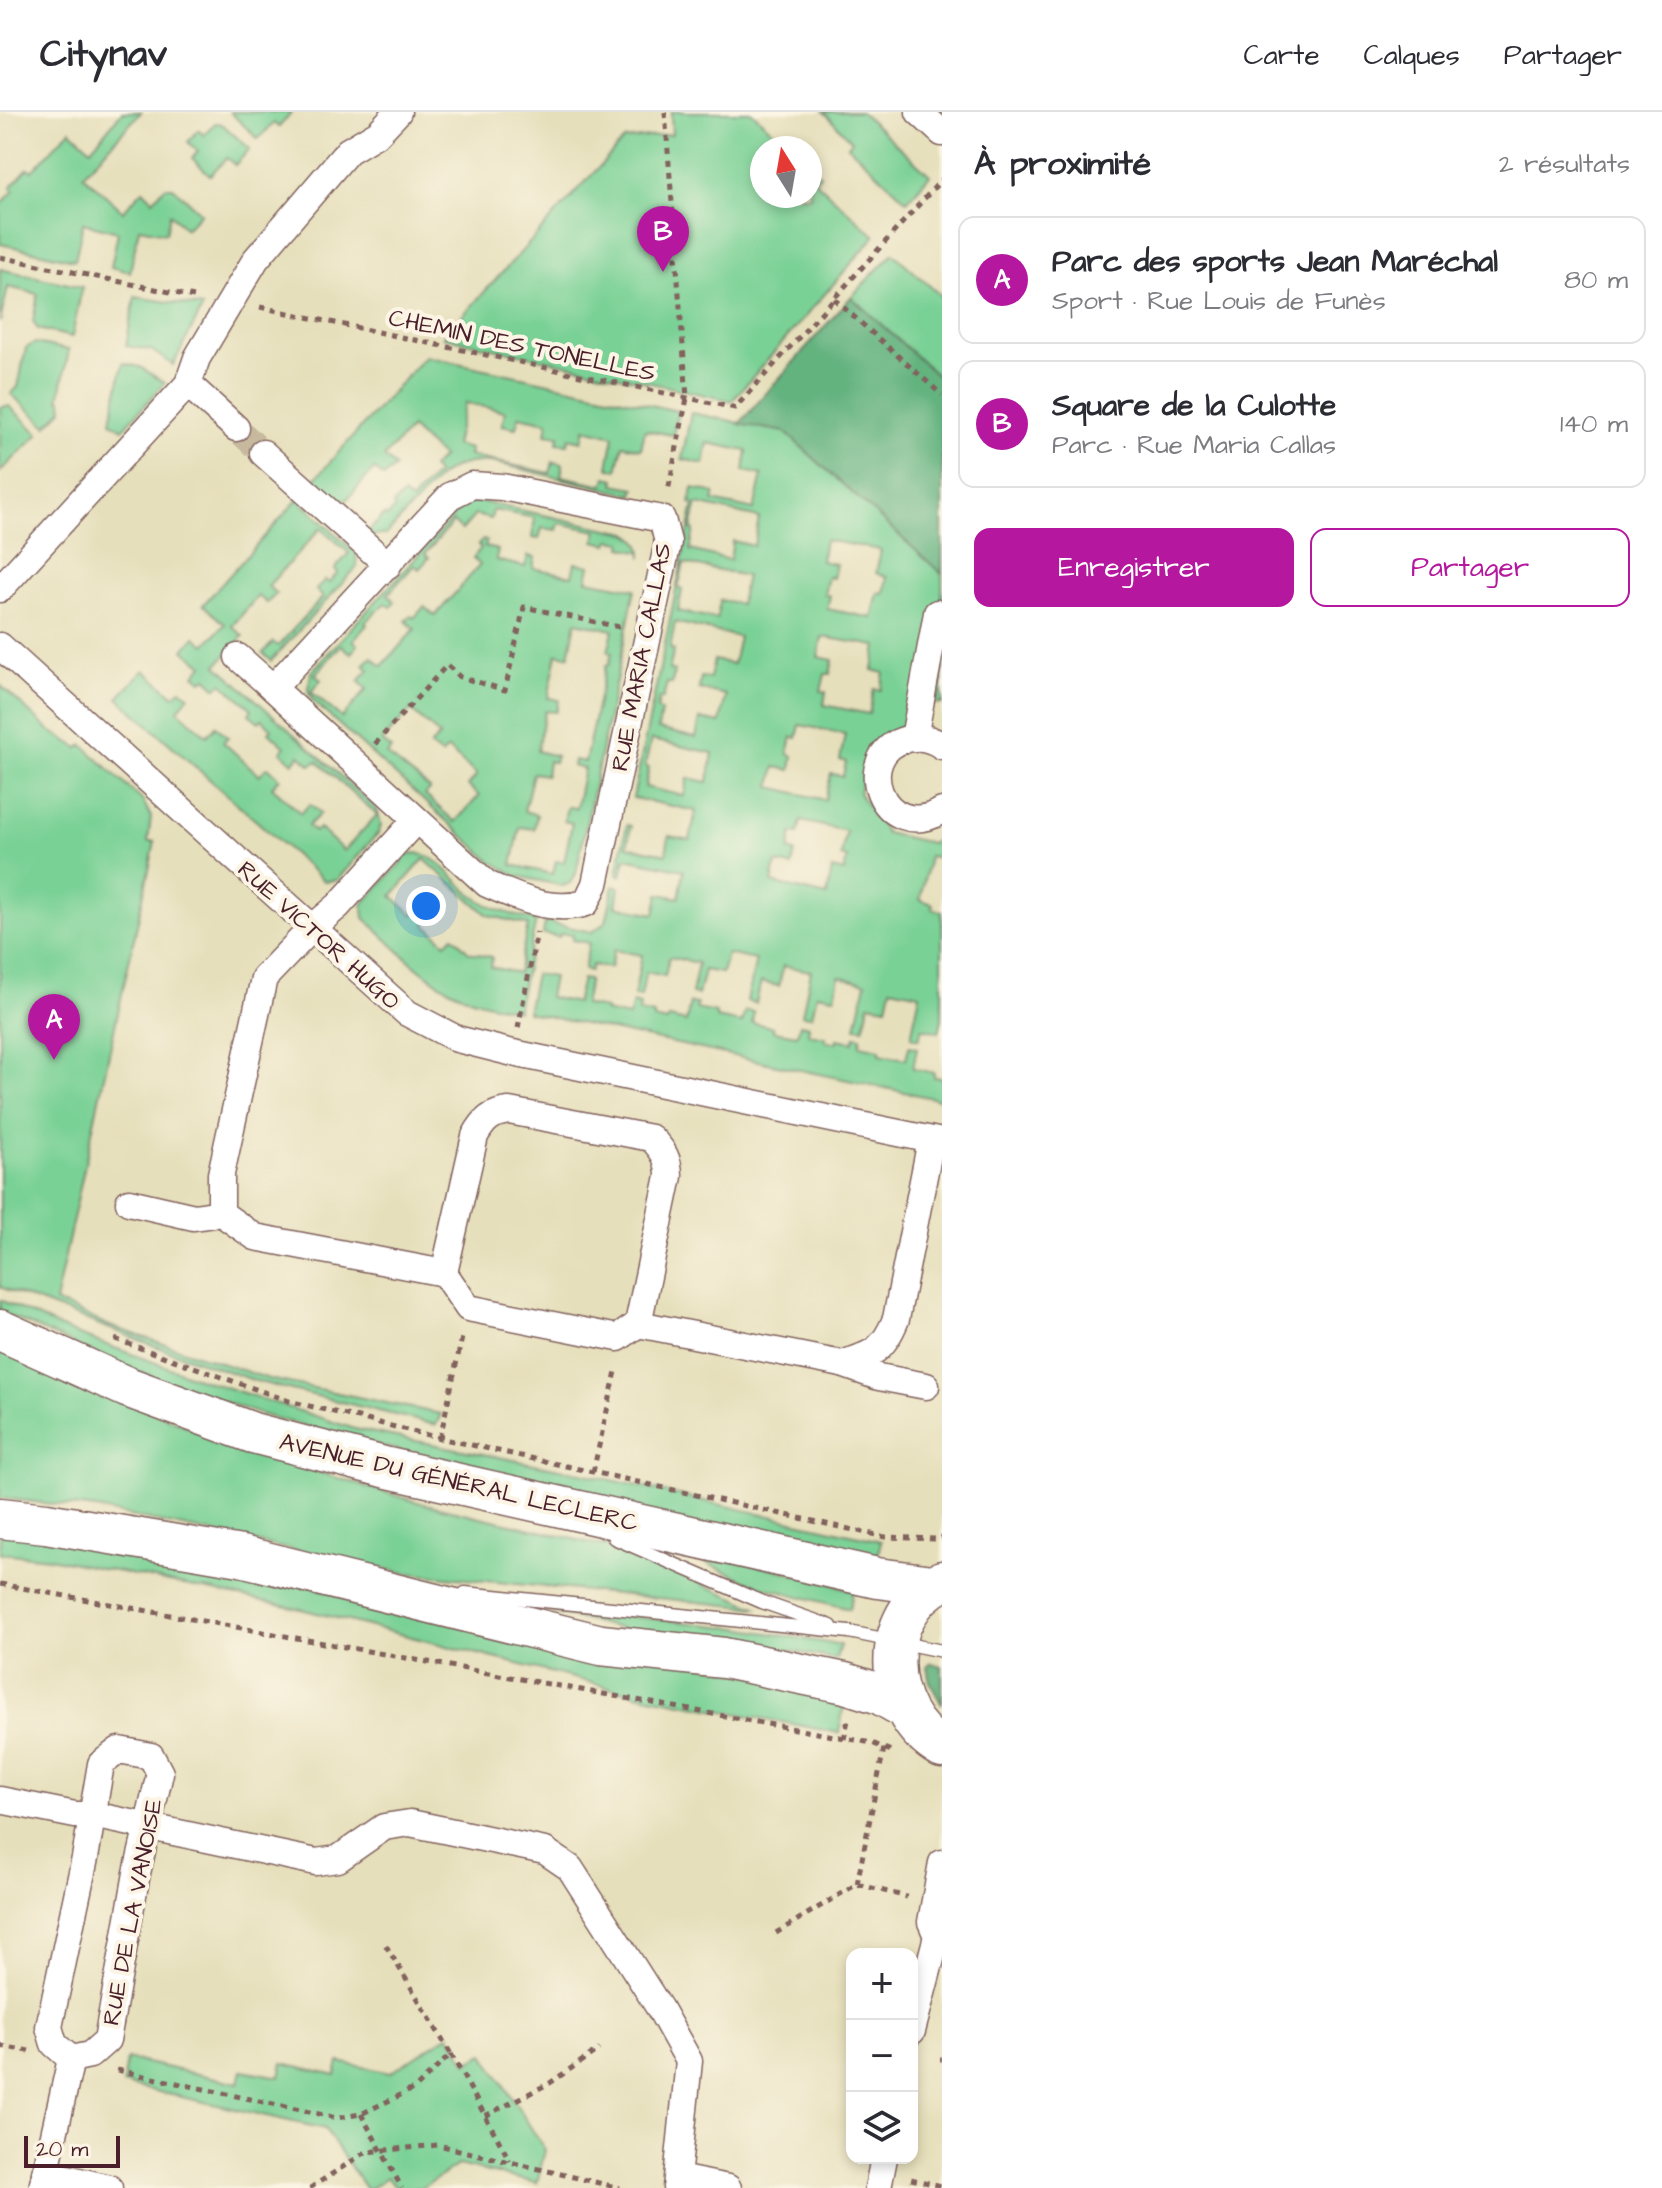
<!DOCTYPE html>
<html lang="fr">
<meta charset="utf-8">
<style>
body{margin:0;font-family:"Architects Daughter",sans-serif;background:#f7f7f7;color:#2b2b33}
.controls{position:absolute;right:24px;bottom:24px;display:grid;overflow:hidden;border-radius:16px;box-shadow:0 4px 12px #0003}
.controls button{width:72px;height:72px;display:grid;place-items:center;padding:0;border:0;border-bottom:2px solid #e1e1e2;background:#fff;color:#2b2b33;font:40px sans-serif}
.compass{position:absolute;left:750px;top:24px;width:72px;height:72px;border-radius:50%;background:#fff;box-shadow:0 4px 12px #0003;rotate:349deg}
.scale{position:absolute;left:24px;bottom:20px;width:96px;box-sizing:border-box;padding-left:8px;border:4px solid #4a1f2b;border-top:0;font-size:22px;line-height:28px;white-space:nowrap;color:#4a1f2b;-webkit-text-stroke:6px #fcf5e5;paint-order:stroke}
.you{position:absolute;left:426px;top:794px;width:28px;height:28px;margin:-20px;border:6px solid #fff;border-radius:50%;background:#1a73e8;box-shadow:0 0 0 12px #1a73e833}
.badge{display:grid;place-items:center;width:52px;height:52px;border-radius:50%;background:#b5179e;color:#fff;font-size:26px;font-weight:700}
.pin{position:absolute;translate:-50% -66px;filter:drop-shadow(0 2px 4px #0008)}
.pin::after{content:'';position:absolute;top:42px;width:28px;height:24px;background:inherit;clip-path:polygon(0 0,100% 0,50% 100%)}
.list{margin:0;padding:0;list-style:none}
h2{display:flex;justify-content:space-between;align-items:center;height:104px;margin:0;padding:0 32px;font-size:34px}
h2 small{font-size:26px;font-weight:400;color:#7c7c81}
.list li{display:grid;grid-template-columns:52px 1fr auto;gap:24px;align-items:center;box-sizing:border-box;height:128px;margin:0 16px 16px;padding:0 16px;border:2px solid #e1e1e2;border-radius:16px}
.list b{display:block;font-size:30px;white-space:nowrap}
.list p{margin:0;font-size:26px;white-space:nowrap;color:#7c7c81}
.list em{font-size:26px;font-style:normal;color:#7c7c81}
.actions{display:flex;gap:16px;padding:24px 32px}
.actions a{flex:1;padding:18px 0;border:2px solid #b5179e;border-radius:16px;text-align:center;font-size:28px;color:#b5179e}
.actions .main{background:#b5179e;color:#fff}
.icon{flex:none;width:44px;height:44px;fill:none;stroke:currentColor;stroke-width:2;stroke-linecap:round;stroke-linejoin:round}
.map{position:relative;flex:none;width:942px;height:2076px;overflow:hidden}
header{display:flex;align-items:center;gap:48px;box-sizing:border-box;height:112px;padding:0 40px;background:#fff;border-bottom:2px solid #e1e1e2}
header strong{font-size:38px}
nav{display:flex;gap:44px;margin-inline-start:auto;font-size:28px}
main{display:flex}
aside{flex:1;background:#fff}
.map>svg:first-child{display:block}
.green{fill:#7ad196;stroke:#627860;stroke-width:2;fill-rule:evenodd}
.forest{fill:#63b37f;stroke:#566955;stroke-width:2}
.lines{fill:none;stroke-linecap:round;stroke-linejoin:round}
.minor-tunnel{stroke:#c7b99e;stroke-width:26;stroke-dasharray:26 13;stroke-linecap:butt}
.service-casing{stroke:#81625d;stroke-width:15}
.minor-casing{stroke:#81625d;stroke-width:29}
.primary-casing{stroke:#81625d;stroke-width:43}
.path{stroke:#81625d;stroke-width:5;stroke-dasharray:6 6;stroke-linecap:butt}
.service{stroke:#fff;stroke-width:12}
.minor{stroke:#fff;stroke-width:26}
.primary{stroke:#fff;stroke-width:40}
.labels{text-anchor:middle;stroke-width:8;stroke-linejoin:round;paint-order:stroke}
.street-label{font-size:24px;fill:#4a1f2b;stroke:#fcf5e5}
</style>
<header>
<strong>Citynav</strong>
<nav><a>Carte</a><a>Calques</a><a>Partager</a></nav>
</header>
<main>
<div class="map">
<svg width="942" height="2076" viewBox="0 0 942 2076">
<rect width="100%" height="100%" fill="#fcf5e5"/>
<filter id="ink" filterUnits="userSpaceOnUse"><feTurbulence type="fractalNoise" baseFrequency=".0125" numOctaves="2"/><feDisplacementMap in="SourceGraphic" scale="16" xChannelSelector="R" yChannelSelector="G"/><feConvolveMatrix kernelMatrix="1 2 1 2 8 2 1 2 1" color-interpolation-filters="sRGB"/></filter>
<filter id="wash" filterUnits="userSpaceOnUse"><feTurbulence type="fractalNoise" baseFrequency=".006" numOctaves="4" result="noise"/><feDisplacementMap in="SourceGraphic" scale="32" xChannelSelector="R" yChannelSelector="G"/><feGaussianBlur stdDeviation="1.8" result="paint"/><feColorMatrix in="noise" values="0 0 0 0 0 0 0 0 0 0 0 0 0 0 0 0 0 1.4 0 .05"/><feComposite in="paint" operator="in"/></filter>
<g filter="url(#wash)">
<rect width="100%" height="100%" fill="#e6dfbb"/>
<!-- green -->
<g class="green">
<path d="M122,0H141L83,63L123,99L143,78L153,88L165,75H173L201,101L186,117L170,102L166,121L139,116L130,160L111,155L118,120L83,111L75,148L0,132V94L14,78L11,75L28,56L32,59L70,18L91,37Z"/>
<path d="M230,0H292L279,15L274,11L258,27Z"/>
<path d="M671,0H752L791,36H762V84H810V54L820,63L815,69L875,124L732,289L443,225L624,28L672,22Z"/>
<path d="M824,0H861L930,63L907,89L848,34L852,29Z"/>
<path d="M215,11L222,12L250,37L235,53L227,46L210,63L192,46L198,39L188,30L198,18L204,23Z"/>
<path d="M893,141L942,185V268L851,185Z"/>
<path d="M0,157L82,175L72,225L38,217L33,209L38,182L8,175L0,210Z"/>
<path d="M135,185L203,195L173,253L151,238L126,234Z"/>
<path d="M35,231L69,238L59,287L62,288L63,297L47,314L11,282L18,275L26,236Z"/>
<path d="M425,244L678,299L673,323L645,318L641,337L623,333L617,358L608,355L614,324L585,317L582,329L569,326L568,332L557,331L559,324L546,322L548,310L519,304L516,316L502,313L505,299L465,291L455,333L470,337L469,344L550,361L553,350L563,352L561,364L604,373L606,365L615,367L614,372L635,376L633,383L491,350C470,349 454,353 438,366L386,423H372L368,420L384,403L387,405L395,396L393,393L403,383L411,389L437,361L432,356L442,345L411,316L384,345L395,355L384,365L374,357L341,394L314,368Z"/>
<path d="M123,251L140,255L165,271L123,317L111,310Z"/>
<path d="M9,294L39,322L0,360V295Z"/>
<path d="M691,301L785,320L942,462V592L909,586L903,613L869,636L859,681L886,721L931,731L942,724V746L929,744L920,788L933,792L932,797L942,799V907L939,920L922,916L919,927L911,925L920,882L891,876L887,895L869,892L864,916L856,915L866,871L839,864L835,885L817,882L812,904L802,903L811,859L783,854L779,874L761,870L756,891L747,889L756,848L727,842L722,861L704,858L698,883L692,882L698,851L669,845L665,864L646,860L641,884H634L642,843L614,838L610,856L592,853L590,859L584,857L589,831L572,828L573,823L561,821L559,825L543,822L545,810L592,820L606,810L614,774L619,775L616,794L655,802L659,782L679,786L684,758L625,746L621,764L617,763L627,713L631,714L627,734L666,742L669,724L690,728L696,699L633,686L694,392L690,391L693,376L715,381L713,389L754,398L762,363L744,359L747,339L708,331L704,352L682,347ZM697,392L759,406L754,434L733,429L730,448L690,438L694,418L691,417ZM825,428L881,438L876,461L887,465L884,482L878,481L872,506L827,497L830,484L824,482L828,465L833,466L836,452L821,449ZM684,451L746,464L740,492L720,488L717,507L678,499L682,477L678,476ZM675,510L739,525L733,552L714,548L710,566L701,565L699,577L726,583L720,611L700,607L696,626L658,617L661,599L657,598L659,587H663L667,571L672,572L674,559L669,558L674,538L670,537ZM822,525L877,534L873,558L884,561L881,578L874,577L869,602L824,593L826,580L821,579L825,562H830L833,548L818,545ZM800,613L845,622L840,648L846,650L843,664L831,662L825,688L771,675L775,655L791,658L793,644L788,642L792,625L797,626ZM651,628L713,641L708,670L688,666L684,684L645,675L649,656L645,654ZM801,709L846,719L841,744L847,746L844,760L832,757L827,784L772,771L776,751L792,754L795,740L789,738L792,721L798,722Z"/>
<path d="M298,387L356,441L357,455L271,549L263,541L273,530L278,534L323,485L316,478L325,468L329,471L338,461L335,457L349,441L321,416L268,474L276,482L267,491L258,484L232,514L243,524L217,553L377,697L381,713L379,720L337,768L324,769L118,586L144,558L174,584L181,577L189,584L178,598L207,624L216,614L228,625L223,630L259,663L268,655L280,666L272,675L301,701L310,692L321,701L308,714L315,720L319,716L344,739L377,703L317,649L311,653L300,643L293,651L281,640L285,635L269,620L272,617L262,607L259,610L249,602L252,597L222,571L217,576L206,566L202,569L195,563L203,553L184,538L195,525L205,533L225,512L203,493Z"/>
<path d="M470,390H482L627,421C638,427 642,433 642,446V440L622,435L623,430L610,428L608,432L595,429L597,419L559,411L557,418L542,416L539,427L532,426L535,406L493,398L491,407L475,403L462,418L453,410L425,442L429,446L419,457L414,453L388,482L395,490L391,495L386,491L365,510L367,513L353,528L358,533L351,541L341,533L315,563L321,568L311,580L342,606L367,577L358,569L369,558L364,553L372,545L382,554L415,517L406,509L411,504L414,506L424,495L435,504L480,453L473,446L481,436L478,433L483,428L487,429L485,435L498,438L496,448L525,455L528,444L535,446L533,456L572,464L575,451L590,454L587,468L635,477L576,761L570,771L563,774L517,764L491,749L314,590L308,579L311,560L462,395ZM576,510L613,518L608,540L612,541L609,553H606L585,650L574,648L573,654L584,657L576,696L567,695L564,709L572,711L564,750L556,749L553,762L512,753L520,715L534,717L537,703L524,699L533,661L546,663L548,649L554,650L556,644L537,639L545,599L556,600L559,588L548,586L557,542L569,544ZM411,598L440,624L430,634L441,643L448,637L477,663L468,674L479,684L455,710L425,683L430,677L387,643L391,637L382,629Z"/>
<path d="M0,573L50,619L79,636L83,633L143,689L151,705L148,730H155L55,1190L110,1214L269,1267L441,1302L436,1313L259,1270L163,1237L0,1175Z"/>
<path d="M413,741C438,741 456,772 475,785C493,798 515,804 536,808L517,898C494,893 472,889 451,878C418,861 391,830 364,806L363,792L407,744ZM424,747L488,803L528,813L518,861L491,855L492,845L469,840L453,824L446,831L425,812L431,804L420,794L413,803L392,784Z"/>
<path d="M535,862L553,865L549,885L576,891L582,867L589,868L584,893L605,897V900L629,905L633,891L640,893L639,900L654,903V907L667,910L669,906L686,910L690,891L697,892L696,897L716,901V906L742,911L745,899L754,900L752,911L773,915V919L797,923L800,912L809,914L808,922L826,925L825,929L836,931L837,927L853,930L855,924L861,925L860,933L880,937V942L906,947L909,934L917,936L913,956L934,961V965L942,966V988L527,900Z"/>
<path d="M0,1188L68,1219L200,1267L355,1317L585,1362L881,1429L876,1451L618,1396L263,1303L135,1259L0,1200Z"/>
<path d="M0,1236L244,1338L421,1391L625,1439L758,1496L405,1461L96,1397L0,1386Z"/>
<path d="M0,1418L46,1422L846,1582L839,1621L640,1583L293,1495L50,1446L0,1441Z"/>
<path d="M634,1419L853,1478L850,1497L759,1474Z"/>
<path d="M552,1496L738,1516L840,1533L836,1547L713,1525L623,1517L550,1500Z"/>
<path d="M449,1923L467,1951L484,1942L545,2038L537,2071L458,2053L422,2076H396L387,2065L371,2076H365L325,2017L123,1972L127,1947L239,1971L242,1958L280,1965L283,1951L336,1963L339,1950L390,1961Z"/>
</g>
<!-- forest -->
<g class="forest">
<path d="M851,185L942,268V462L785,320L739,312Z"/>
<path d="M931,1551L942,1554V1593L930,1571L927,1555Z"/>
</g>
</g>
<g filter="url(#ink)">
<g class="lines">
<!-- minor-tunnel -->
<path class="minor-tunnel" d="M236,316L263,341"/>
<!-- service casing -->
<g class="service-casing">
<g id="service">
<path d="M614,1426L762,1490L831,1514"/>
<path d="M465,1481L849,1520L942,1539"/>
</g>
</g>
<!-- minor casing -->
<g class="minor-casing">
<g id="minor">
<path d="M919,0L942,21"/>
<path d="M188,272L236,316"/>
<path d="M263,341L388,453"/>
<path d="M472,373L502,375L662,407L668,430L595,772L586,791C552,801 518,786 487,772L273,576L450,384Z"/>
<path d="M0,477L188,272L197,246L256,147L348,39L378,21L398,0"/>
<path d="M0,534L407,901L457,927L513,941L942,1030"/>
<path d="M238,545L273,576"/>
<path d="M914,626L937,501"/>
<path d="M942,634C931,626 919,624 907,627C850,641 881,733 942,699"/>
<path d="M416,708L338,794L311,817L264,866L221,1062V1101L255,1125L444,1161L468,1196L618,1226L638,1212L842,1252C873,1242 883,1239 896,1207L931,1028"/>
<path d="M129,1090L194,1105L221,1101"/>
<path d="M444,1161L475,1024C484,1008 491,1001 509,999L651,1026C663,1038 669,1047 669,1064L638,1212"/>
<path d="M842,1252L879,1265L926,1274"/>
<path d="M119,1638L151,1644L160,1661L137,1761L107,1928L90,1943L71,1947L54,1932L49,1915L85,1746L101,1652Z"/>
<path d="M0,1688L75,1703H93L316,1750L338,1747L384,1715L410,1711L545,1739L570,1756L660,1897L689,1949L676,2076"/>
<path d="M937,1824L931,1810L942,1751"/>
<path d="M912,1919L937,1824L942,1815"/>
<path d="M45,2061L109,2076"/>
<path d="M678,2066L728,2076"/>
<path d="M42,2076L71,1947"/>
<path d="M878,2076L884,2046"/>
</g>
</g>
<!-- primary casing -->
<g class="primary-casing">
<g id="primary">
<path d="M0,1218L127,1275L253,1321L388,1356L877,1466L933,1473"/>
<path d="M0,1406L46,1411L241,1444L601,1533L724,1546L845,1571L880,1582L903,1595"/>
<path d="M942,1469C876,1502 881,1601 942,1636"/>
</g>
</g>
<!-- path -->
<g class="path">
<path d="M665,0L687,286L668,379"/>
<path d="M0,145L199,186"/>
<path d="M834,187L942,283"/>
<path d="M260,195L735,296L942,67"/>
<path d="M375,632L447,553L460,565L505,578L524,495L624,516"/>
<path d="M518,916L537,820"/>
<path d="M115,1227L289,1289L440,1326L885,1425L936,1427L942,1425"/>
<path d="M440,1326L463,1221"/>
<path d="M593,1360L617,1255"/>
<path d="M0,1472L872,1631L891,1639"/>
<path d="M844,1627L848,1608"/>
<path d="M857,1772L884,1636"/>
<path d="M776,1821L857,1772L907,1785"/>
<path d="M0,1934L29,1939"/>
<path d="M451,1942L510,2049"/>
<path d="M940,1947H942"/>
<path d="M117,1958L337,2006L361,2002L417,1975L451,1942L385,1832"/>
<path d="M361,2002L402,2076"/>
<path d="M485,2004L550,1971L599,1937"/>
<path d="M911,2067L942,2074"/>
<path d="M310,2076L366,2040L438,2033L620,2076"/>
</g>
<!-- service -->
<use href="#service" class="service"/>
<!-- minor -->
<use href="#minor" class="minor"/>
<!-- primary -->
<use href="#primary" class="primary"/>
</g>
</g>
<g class="labels">
<!-- street labels -->
<g class="street-label">
<text transform="translate(522 233) rotate(12)" y="8">CHEMIN DES TONELLES</text>
<text transform="translate(641 545) rotate(-79)" y="8">RUE MARIA CALLAS</text>
<text transform="translate(319 823) rotate(42)" y="8">RUE VICTOR HUGO</text>
<text transform="translate(459 1370) rotate(13)" y="8">AVENUE DU GÉNÉRAL LECLERC</text>
<text transform="translate(132 1800) rotate(-79)" y="8">RUE DE LA VANOISE</text>
</g>
</g>
</svg>
<div class="controls">
<button>+</button>
<button>−</button>
<button><svg class="icon" aria-label="layers" viewBox="0 0 24 24"><path d="M12 4l9 5-9 5-9-5zM3 14l9 5 9-5"/></svg></button>
</div>
<svg class="compass" viewBox="-18 -18 36 36"><path d="M0-13l5 13h-10z" fill="#e53935"/><path d="M0 13l5-13h-10z" fill="#7c7c81"/></svg>
<div class="scale">20 m</div>
<div class="you"></div>
<div class="pin badge" style="left:54px;top:948px">A</div>
<div class="pin badge" style="left:663px;top:160px">B</div>
</div>
<aside>
<h2>À proximité<small>2 résultats</small></h2>
<ul class="list">
<li><span class="badge">A</span><div><b>Parc des sports Jean Maréchal</b><p>Sport · Rue Louis de Funès</p></div><em>80 m</em></li>
<li><span class="badge">B</span><div><b>Square de la Culotte</b><p>Parc · Rue Maria Callas</p></div><em>140 m</em></li>
</ul>
<div class="actions"><a class="main">Enregistrer</a><a>Partager</a></div>
</aside>
</main>
